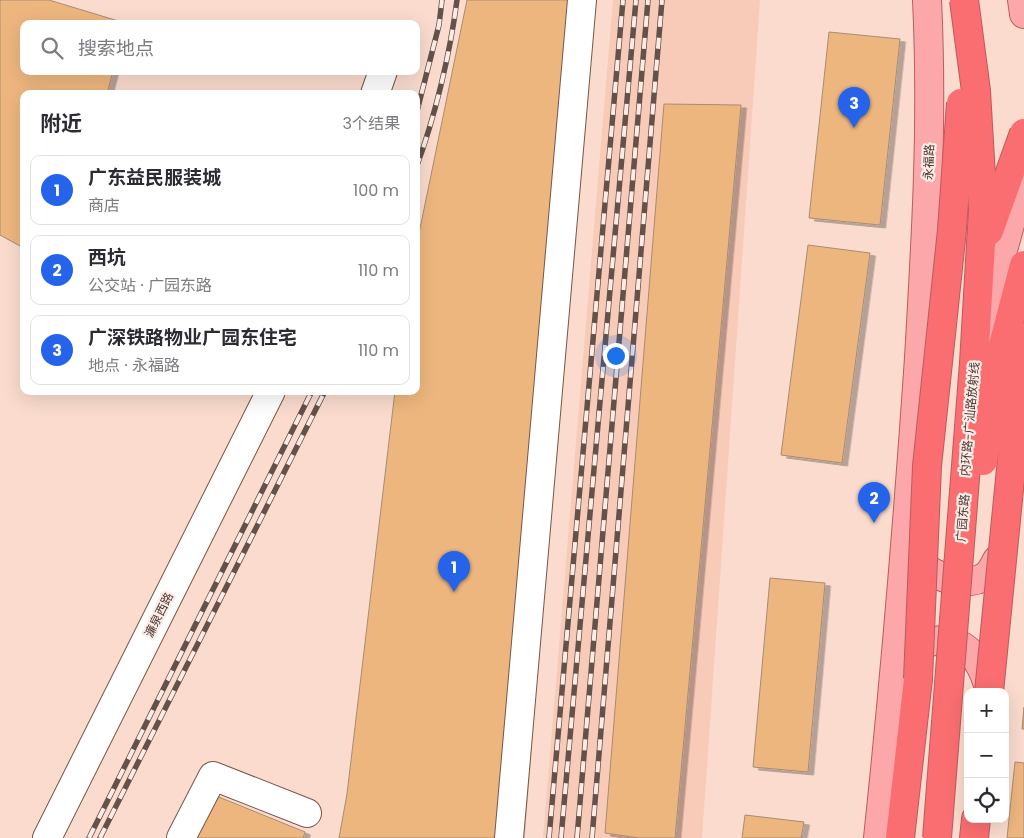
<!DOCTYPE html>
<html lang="zh">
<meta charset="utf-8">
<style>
body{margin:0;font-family:Poppins,"Noto Sans SC",sans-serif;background:#f2f2f3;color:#2b2b33}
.controls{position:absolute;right:15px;bottom:15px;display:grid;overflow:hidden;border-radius:10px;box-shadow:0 5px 20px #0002}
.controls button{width:45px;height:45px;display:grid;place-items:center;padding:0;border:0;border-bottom:1px solid #e1e1e2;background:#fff;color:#2b2b33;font:25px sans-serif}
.you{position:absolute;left:615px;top:355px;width:18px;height:18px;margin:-12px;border:4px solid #fff;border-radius:50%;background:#1a73e8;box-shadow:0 0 0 8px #1a73e833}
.badge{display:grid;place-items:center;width:32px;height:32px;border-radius:50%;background:#2563eb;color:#fff;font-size:16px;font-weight:700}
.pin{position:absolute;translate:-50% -41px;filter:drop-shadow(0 1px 2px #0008)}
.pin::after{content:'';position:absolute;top:26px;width:18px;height:15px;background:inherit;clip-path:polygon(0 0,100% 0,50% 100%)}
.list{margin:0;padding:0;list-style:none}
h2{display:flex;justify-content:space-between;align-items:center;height:65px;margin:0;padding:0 20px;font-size:21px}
h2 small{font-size:16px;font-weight:400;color:#7c7c81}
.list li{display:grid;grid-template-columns:32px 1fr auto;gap:15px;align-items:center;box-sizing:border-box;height:70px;margin:0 10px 10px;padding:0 10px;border:1px solid #e1e1e2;border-radius:10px}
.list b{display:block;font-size:19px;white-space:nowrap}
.list p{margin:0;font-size:16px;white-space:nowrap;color:#7c7c81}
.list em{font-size:16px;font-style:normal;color:#7c7c81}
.icon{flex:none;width:28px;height:28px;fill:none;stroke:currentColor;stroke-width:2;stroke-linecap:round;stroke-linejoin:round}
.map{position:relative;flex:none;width:1024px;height:838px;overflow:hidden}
.search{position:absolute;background:#fff;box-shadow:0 5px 20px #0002;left:20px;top:20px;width:400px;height:55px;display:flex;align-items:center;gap:12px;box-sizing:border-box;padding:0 18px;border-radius:10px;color:#7c7c81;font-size:19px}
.panel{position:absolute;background:#fff;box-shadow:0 5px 20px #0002;left:20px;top:90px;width:400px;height:305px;border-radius:10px}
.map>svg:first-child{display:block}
.built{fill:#f8cab8}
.building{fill:#eeb67f;stroke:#a78c73;filter:url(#shadow)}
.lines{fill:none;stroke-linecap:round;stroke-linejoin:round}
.minor-casing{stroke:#775649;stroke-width:30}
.major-casing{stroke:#bc5b5b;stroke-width:30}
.highway-casing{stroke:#bc5b5b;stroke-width:30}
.minor{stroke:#fff;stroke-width:28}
.major{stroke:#fca8aa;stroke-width:28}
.highway{stroke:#fa6e71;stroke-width:28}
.rail-casing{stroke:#63514a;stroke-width:5.5}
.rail{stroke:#fcece5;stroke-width:4;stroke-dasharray:11;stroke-linecap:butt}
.major-bridge-casing{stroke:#bc5b5b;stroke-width:30;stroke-linecap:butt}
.highway-bridge-casing{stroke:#bc5b5b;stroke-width:30;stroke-linecap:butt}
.major-bridge{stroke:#fca8aa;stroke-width:28}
.highway-bridge{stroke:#fa6e71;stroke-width:28}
.labels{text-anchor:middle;stroke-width:4.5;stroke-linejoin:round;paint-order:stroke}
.street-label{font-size:12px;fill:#483933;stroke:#fcece5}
</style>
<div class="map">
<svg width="1024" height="838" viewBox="0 0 1024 838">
<defs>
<filter id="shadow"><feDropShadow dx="5.5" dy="3" stdDeviation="0" flood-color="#0004"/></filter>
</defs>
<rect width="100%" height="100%" fill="#fadbce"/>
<!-- built -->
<path class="built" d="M613,0H760L702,838H543Z"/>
<!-- building -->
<g class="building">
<path d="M0,0H49L125,23L24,24V71H113L107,94H24V248L0,235Z"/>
<path d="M467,0H584L518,838H339L347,794L395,391H416V248Z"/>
<path d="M829,32L900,39L880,225L809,218Z"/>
<path d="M664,104L741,105L675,838H639L605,833Z"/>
<path d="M808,245L870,253L842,463L781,455Z"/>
<path d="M770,578L825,583L808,772L753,767Z"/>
<path d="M1024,707V729H1022Z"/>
<path d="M1015,762L1024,763V838H1007Z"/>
<path d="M214,795L305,832L303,838H192Z"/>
<path d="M745,815L804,822L801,838H742Z"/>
</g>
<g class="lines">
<!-- minor casing -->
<g class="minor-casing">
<g id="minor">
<path d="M375,94L383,71"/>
<path d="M47,838L271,391"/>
<path d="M181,838L213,776L307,813"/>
<path d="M509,838L582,0"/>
</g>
</g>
<!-- major casing -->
<g class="major-casing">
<g id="major">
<path d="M1022,0L1024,14"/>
<path d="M910,548C920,573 961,591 986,576C991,572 994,566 997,560"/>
<path d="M903,662C934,625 974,638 987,682"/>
<path d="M878,838C895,678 908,519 919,358C926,239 933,120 927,0"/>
</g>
</g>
<!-- highway casing -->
<g class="highway-casing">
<g id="highway">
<path d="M900,838L918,679"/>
<path d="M974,838L976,819"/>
</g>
</g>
<!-- minor -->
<use href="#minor" class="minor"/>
<!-- major -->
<use href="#major" class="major"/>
<!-- highway -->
<use href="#highway" class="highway"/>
<!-- rail casing -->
<g class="rail-casing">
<g id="rail">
<path d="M416,115L439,25L442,0"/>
<path d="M416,168C435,117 450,54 457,0"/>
<path d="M89,838L312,391"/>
<path d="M100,838L325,391"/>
<path d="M549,838L623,0"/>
<path d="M561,838L636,0"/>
<path d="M577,838L648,0"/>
<path d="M592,838L662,0"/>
</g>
</g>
<!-- rail -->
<use href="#rail" class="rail"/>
<!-- major-bridge casing -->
<g class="major-bridge-casing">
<path id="major-bridge" d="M986,332L993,286L1024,174"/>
</g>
<!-- highway-bridge casing -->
<g class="highway-bridge-casing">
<g id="highway-bridge">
<path d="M989,231L1024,133"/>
<path d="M983,461L1002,349L1024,265"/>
<path d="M918,679L927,466L952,230L961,103"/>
<path d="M989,692L1024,337"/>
<path d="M937,838L974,363L983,210L976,91L964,0"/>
</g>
</g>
<!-- major-bridge -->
<use href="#major-bridge" class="major-bridge"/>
<!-- highway-bridge -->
<use href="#highway-bridge" class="highway-bridge"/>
</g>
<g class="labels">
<!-- street labels -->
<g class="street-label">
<text transform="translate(929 162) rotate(-88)" y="4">永福路</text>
<text transform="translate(970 419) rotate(-85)" y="4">内环路-广汕路放射线</text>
<text transform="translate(963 518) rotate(-85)" y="4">广园东路</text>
<text transform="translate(159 615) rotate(-63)" y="4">濂泉西路</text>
</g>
</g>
</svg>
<div class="controls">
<button>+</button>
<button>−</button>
<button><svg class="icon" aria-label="locate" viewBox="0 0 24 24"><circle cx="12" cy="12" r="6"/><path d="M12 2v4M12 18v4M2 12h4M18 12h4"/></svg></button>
</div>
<div class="you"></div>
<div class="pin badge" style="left:454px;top:592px">1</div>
<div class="pin badge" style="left:874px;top:523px">2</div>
<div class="pin badge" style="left:854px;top:128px">3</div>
<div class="search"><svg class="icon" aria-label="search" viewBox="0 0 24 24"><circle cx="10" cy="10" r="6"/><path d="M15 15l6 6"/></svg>搜索地点</div>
<section class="panel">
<h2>附近<small>3个结果</small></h2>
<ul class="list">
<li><span class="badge">1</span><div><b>广东益民服装城</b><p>商店</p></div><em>100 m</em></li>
<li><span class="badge">2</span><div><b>西坑</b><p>公交站 · 广园东路</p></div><em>110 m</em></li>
<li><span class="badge">3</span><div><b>广深铁路物业广园东住宅</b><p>地点 · 永福路</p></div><em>110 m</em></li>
</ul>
</section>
</div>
